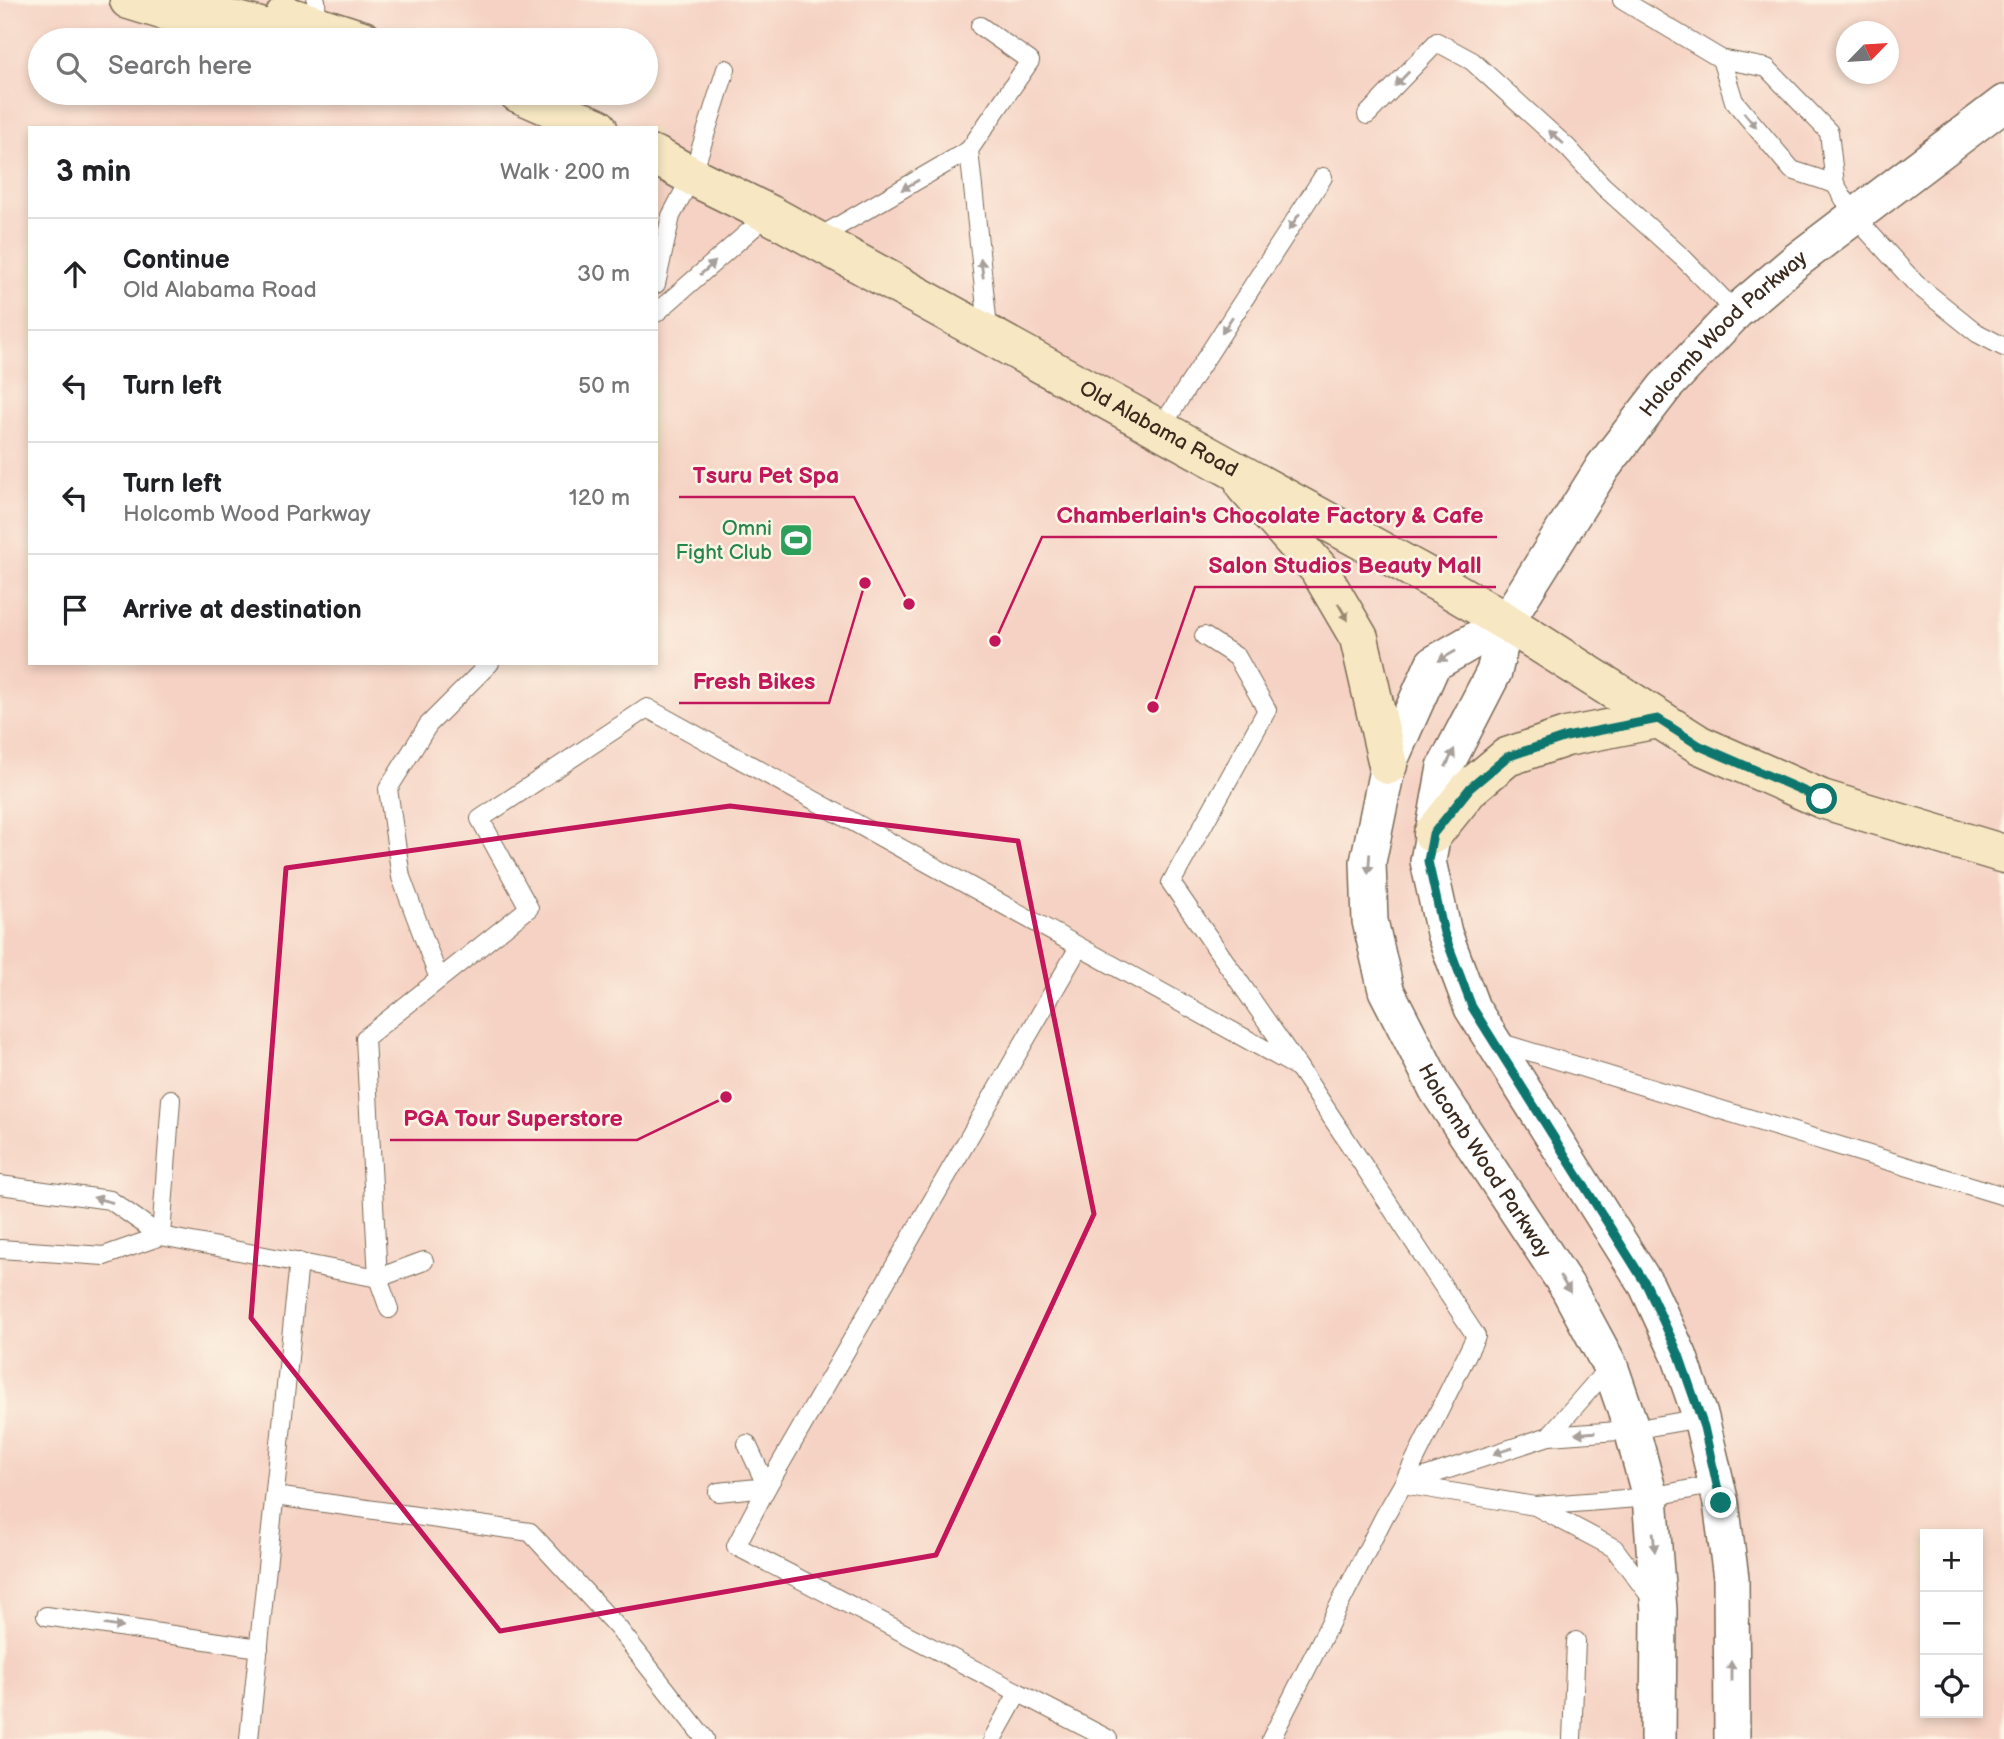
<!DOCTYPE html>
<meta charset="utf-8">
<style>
body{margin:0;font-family:"Balsamiq Sans",sans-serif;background:#f2f2f2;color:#202124}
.controls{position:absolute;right:21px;bottom:21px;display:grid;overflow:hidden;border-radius:0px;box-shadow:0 4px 10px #0003}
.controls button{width:63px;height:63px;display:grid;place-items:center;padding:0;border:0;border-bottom:2px solid #e0e0e0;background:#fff;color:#202124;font:35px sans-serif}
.compass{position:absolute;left:1836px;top:21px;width:63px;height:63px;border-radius:50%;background:#fff;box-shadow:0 4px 10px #0003;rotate:65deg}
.stop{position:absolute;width:21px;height:21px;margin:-16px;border:5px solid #0f766e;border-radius:50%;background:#fff}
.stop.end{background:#0f766e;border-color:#fff;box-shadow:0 2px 7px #0008}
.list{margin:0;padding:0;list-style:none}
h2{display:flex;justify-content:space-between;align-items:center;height:91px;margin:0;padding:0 28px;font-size:30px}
h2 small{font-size:23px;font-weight:400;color:#757577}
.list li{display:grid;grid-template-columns:46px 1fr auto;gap:21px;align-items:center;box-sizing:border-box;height:112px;padding:0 28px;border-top:2px solid #e0e0e0}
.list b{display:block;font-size:26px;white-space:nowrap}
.list p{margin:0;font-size:23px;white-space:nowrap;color:#757577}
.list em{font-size:23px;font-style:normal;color:#757577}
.icon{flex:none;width:38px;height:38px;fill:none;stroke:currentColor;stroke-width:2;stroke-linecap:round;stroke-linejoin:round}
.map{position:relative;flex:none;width:2004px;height:1739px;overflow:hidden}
.search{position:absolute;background:#fff;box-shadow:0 4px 10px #0003;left:28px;top:28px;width:630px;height:77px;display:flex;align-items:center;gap:18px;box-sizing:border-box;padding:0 24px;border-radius:38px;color:#757577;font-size:26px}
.panel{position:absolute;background:#fff;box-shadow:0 4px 10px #0003;left:28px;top:126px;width:630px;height:539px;border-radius:0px}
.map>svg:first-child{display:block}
.built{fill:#f5d2c3;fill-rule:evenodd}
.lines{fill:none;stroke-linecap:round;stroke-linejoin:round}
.service-casing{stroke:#7a6855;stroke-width:20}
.minor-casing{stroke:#7a6855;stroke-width:38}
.secondary-casing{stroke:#7a6855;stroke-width:41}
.service{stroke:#fff;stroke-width:18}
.minor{stroke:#fff;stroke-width:35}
.secondary{stroke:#f7e8c3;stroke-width:38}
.oneway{fill:#a79f9a}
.oneway2{fill:#998970}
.route{stroke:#0f766e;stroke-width:9}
.marked{fill:none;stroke:#c2185b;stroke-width:5;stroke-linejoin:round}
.labels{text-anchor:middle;stroke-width:5;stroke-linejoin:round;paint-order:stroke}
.street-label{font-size:21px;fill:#3b2a1e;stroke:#fcf5e5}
.leisure-label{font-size:21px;fill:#27864d;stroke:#fcf5e5;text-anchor:end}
.leader{fill:none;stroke:#c2185b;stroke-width:2.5}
.callout-dot{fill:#c2185b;stroke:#fcf5e5;stroke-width:2.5}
.callout-label{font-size:23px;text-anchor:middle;font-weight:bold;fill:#c2185b;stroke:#fcf5e5;stroke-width:5;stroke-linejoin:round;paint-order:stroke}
</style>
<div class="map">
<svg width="2004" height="1739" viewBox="0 0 2004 1739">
<rect width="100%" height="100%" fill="#fcf5e5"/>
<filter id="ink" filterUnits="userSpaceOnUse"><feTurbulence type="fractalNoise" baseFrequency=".0143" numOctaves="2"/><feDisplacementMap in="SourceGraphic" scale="14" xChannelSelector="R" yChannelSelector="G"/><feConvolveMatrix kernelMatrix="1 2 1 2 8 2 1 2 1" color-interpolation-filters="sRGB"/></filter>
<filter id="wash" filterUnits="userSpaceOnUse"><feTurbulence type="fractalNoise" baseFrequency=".00686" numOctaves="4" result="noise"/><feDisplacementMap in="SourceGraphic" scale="28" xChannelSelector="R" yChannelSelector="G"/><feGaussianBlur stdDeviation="1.57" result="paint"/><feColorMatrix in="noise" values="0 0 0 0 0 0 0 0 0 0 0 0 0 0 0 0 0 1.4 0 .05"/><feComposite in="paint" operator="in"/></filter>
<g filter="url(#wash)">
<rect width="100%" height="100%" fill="#efdcba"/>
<!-- built -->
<path class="built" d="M0,0H2004V1739H0ZM1846,32H1888V74H1846ZM40,40H646V93H40ZM30,128H656V663H30ZM1925,1534H1978V1713H1925Z"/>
</g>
<g filter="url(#ink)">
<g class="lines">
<!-- service casing -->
<g class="service-casing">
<g id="service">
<path d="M316,0L317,25"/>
<path d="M1622,0L1721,59L1767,68L1829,132L1835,184L1855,217L1916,284L1977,333L2004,347"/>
<path d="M1721,59L1734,101L1792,170L1835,184"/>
<path d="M1367,115L1437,42L1472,61L1568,148L1603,186L1684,259L1736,312"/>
<path d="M969,150L989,336"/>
<path d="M816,239L969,150L1030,61L980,26"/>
<path d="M656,284L671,216L692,176L726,69"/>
<path d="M656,313L769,214"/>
<path d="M1160,429L1323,177"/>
<path d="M1204,636L1237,657L1267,710L1171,883L1299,1068L1476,1336L1403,1484L1384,1517L1271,1739"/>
<path d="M1079,947L767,1487L736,1546L1108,1739"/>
<path d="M439,979L401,877L388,789L428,725L490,663"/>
<path d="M1495,1041L2004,1196"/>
<path d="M0,1185L110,1200L161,1236L378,1278L424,1261"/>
<path d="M161,1236L171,1099"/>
<path d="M0,1249L104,1256L161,1236"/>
<path d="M389,1309L378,1278L365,1038L529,908L480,819L647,708L1299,1068"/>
<path d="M1610,1366L1549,1436L1403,1484L1535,1506L1614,1548L1653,1600"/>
<path d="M1549,1436L1632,1430L1701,1418"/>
<path d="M718,1492L767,1487L747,1444"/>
<path d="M275,1496L530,1532L618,1628L705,1739"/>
<path d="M1535,1506L1650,1497L1717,1484"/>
<path d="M46,1616L259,1648"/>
<path d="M993,1738L1018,1693"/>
<path d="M249,1739L299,1262"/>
<path d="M1572,1739L1576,1641"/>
</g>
</g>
<!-- minor casing -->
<g class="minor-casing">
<g id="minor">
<path id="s1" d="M1506,622L1433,664L1388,765L1368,862L1370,921L1386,990L1437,1090L1568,1288L1610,1366L1632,1430L1650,1497L1659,1610L1658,1739"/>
<path id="s2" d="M1732,1739L1731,1578L1721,1503L1701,1418L1679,1355L1647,1286L1472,1008L1444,933L1428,861L1445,767L1494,672L1506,622L1603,467L1665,387L1736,312L1796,261L2004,103"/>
</g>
</g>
<!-- secondary casing -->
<g class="secondary-casing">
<g id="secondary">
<path d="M129,0L165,11L238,21L309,40"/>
<path d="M285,15L363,40"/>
<path d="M518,93L598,128"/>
<path id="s3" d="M656,156L692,176L769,214L1443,585L1506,622L1700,745L1822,799L2004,854"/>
<path d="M1245,486L1318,568L1359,638L1388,765"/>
<path d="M1433,834L1470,788L1507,757L1566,737L1658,719"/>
</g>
</g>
<!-- service -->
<use href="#service" class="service"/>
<!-- minor -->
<use href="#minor" class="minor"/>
<!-- secondary -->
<use href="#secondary" class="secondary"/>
</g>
<!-- one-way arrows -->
<defs><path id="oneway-solid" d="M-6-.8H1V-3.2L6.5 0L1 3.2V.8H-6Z" transform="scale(1.75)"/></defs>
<g class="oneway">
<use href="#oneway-solid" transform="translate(1402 79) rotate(134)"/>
<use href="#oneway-solid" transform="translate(1750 120) rotate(50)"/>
<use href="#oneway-solid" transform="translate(1556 137) rotate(-138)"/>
<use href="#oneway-solid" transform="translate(910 185) rotate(150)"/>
<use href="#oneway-solid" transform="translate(1294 222) rotate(123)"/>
<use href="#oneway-solid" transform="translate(708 268) rotate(-41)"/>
<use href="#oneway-solid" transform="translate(982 268) rotate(-97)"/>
<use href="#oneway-solid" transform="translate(1227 325) rotate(123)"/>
<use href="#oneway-solid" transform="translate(1447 656) rotate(150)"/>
<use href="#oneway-solid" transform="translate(1450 758) rotate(-64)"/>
<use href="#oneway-solid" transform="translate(1369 864) rotate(94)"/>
<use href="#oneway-solid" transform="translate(103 1200) rotate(-165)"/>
<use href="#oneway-solid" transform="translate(1565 1284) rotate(58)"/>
<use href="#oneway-solid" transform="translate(1585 1433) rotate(176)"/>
<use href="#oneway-solid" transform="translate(1503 1451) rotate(162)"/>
<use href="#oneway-solid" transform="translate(1654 1542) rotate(85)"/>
<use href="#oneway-solid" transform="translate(114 1626) rotate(9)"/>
<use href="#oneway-solid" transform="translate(1731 1671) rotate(-90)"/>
</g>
<use class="oneway2" href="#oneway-solid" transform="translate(1343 612) rotate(60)"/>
</g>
<g class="lines" filter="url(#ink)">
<!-- route -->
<path class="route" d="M1721,1503L1704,1427L1679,1355L1647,1286L1472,1007L1444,933L1428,861L1433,834L1470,788L1507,757L1566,737L1658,719L1700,746L1822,799"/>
</g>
<!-- marked area -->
<path class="marked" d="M730,806L1018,841L1094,1214L936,1555L500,1631L251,1318L286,868Z"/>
<!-- icons -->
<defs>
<g id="stadium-square" transform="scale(1.75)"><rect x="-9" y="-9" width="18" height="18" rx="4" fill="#2e9e5b" stroke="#fcf5e5"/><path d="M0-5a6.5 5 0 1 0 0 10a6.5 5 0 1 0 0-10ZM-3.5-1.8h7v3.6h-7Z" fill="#fff"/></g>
</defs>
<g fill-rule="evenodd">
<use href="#stadium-square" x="796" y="540"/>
</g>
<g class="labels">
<!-- street labels -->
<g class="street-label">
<text dy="7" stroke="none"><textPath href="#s2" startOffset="1566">Holcomb Wood Parkway</textPath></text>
<text dy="7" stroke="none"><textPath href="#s3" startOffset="572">Old Alabama Road</textPath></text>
<text dy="7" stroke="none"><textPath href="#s1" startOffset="621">Holcomb Wood Parkway</textPath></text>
</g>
<!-- leisure labels -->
<g class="leisure-label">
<text x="772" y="535">Omni<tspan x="772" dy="24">Fight Club</tspan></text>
</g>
</g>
<!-- callouts -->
<path class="leader" d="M909 604L854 497H679M995 641L1042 537H1497M1153 707L1195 587H1496M865 583L829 703H679M726 1097L637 1140H390"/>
<g class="callout-dot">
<circle cx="909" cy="604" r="7"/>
<circle cx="995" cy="641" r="7"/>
<circle cx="1153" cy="707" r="7"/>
<circle cx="865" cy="583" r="7"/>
<circle cx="726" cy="1097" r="7"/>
</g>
<g class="callout-label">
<text x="766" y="483">Tsuru Pet Spa</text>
<text x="1270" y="523">Chamberlain's Chocolate Factory &amp; Cafe</text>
<text x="1345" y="573">Salon Studios Beauty Mall</text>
<text x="754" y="689">Fresh Bikes</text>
<text x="513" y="1126">PGA Tour Superstore</text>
</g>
</svg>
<div class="controls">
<button>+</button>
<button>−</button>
<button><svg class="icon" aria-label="locate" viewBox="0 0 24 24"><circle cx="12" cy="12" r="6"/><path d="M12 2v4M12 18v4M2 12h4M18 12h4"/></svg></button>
</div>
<svg class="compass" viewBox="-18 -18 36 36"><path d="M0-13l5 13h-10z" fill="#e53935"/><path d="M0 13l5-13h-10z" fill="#757577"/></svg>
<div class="stop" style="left:1822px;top:799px"></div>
<div class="stop end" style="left:1721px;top:1503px"></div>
<div class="search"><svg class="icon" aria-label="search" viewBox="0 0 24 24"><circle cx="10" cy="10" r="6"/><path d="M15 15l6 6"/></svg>Search here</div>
<section class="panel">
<h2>3 min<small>Walk · 200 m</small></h2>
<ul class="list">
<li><svg class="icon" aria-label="ahead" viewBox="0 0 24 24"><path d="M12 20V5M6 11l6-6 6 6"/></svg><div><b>Continue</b><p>Old Alabama Road</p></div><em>30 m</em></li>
<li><svg class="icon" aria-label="left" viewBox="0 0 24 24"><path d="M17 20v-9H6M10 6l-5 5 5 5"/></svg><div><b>Turn left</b></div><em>50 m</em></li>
<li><svg class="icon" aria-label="left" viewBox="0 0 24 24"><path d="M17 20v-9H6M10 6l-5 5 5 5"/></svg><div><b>Turn left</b><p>Holcomb Wood Parkway</p></div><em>120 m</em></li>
<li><svg class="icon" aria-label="arrive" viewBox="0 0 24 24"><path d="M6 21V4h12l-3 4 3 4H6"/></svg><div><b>Arrive at destination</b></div></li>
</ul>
</section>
</div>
